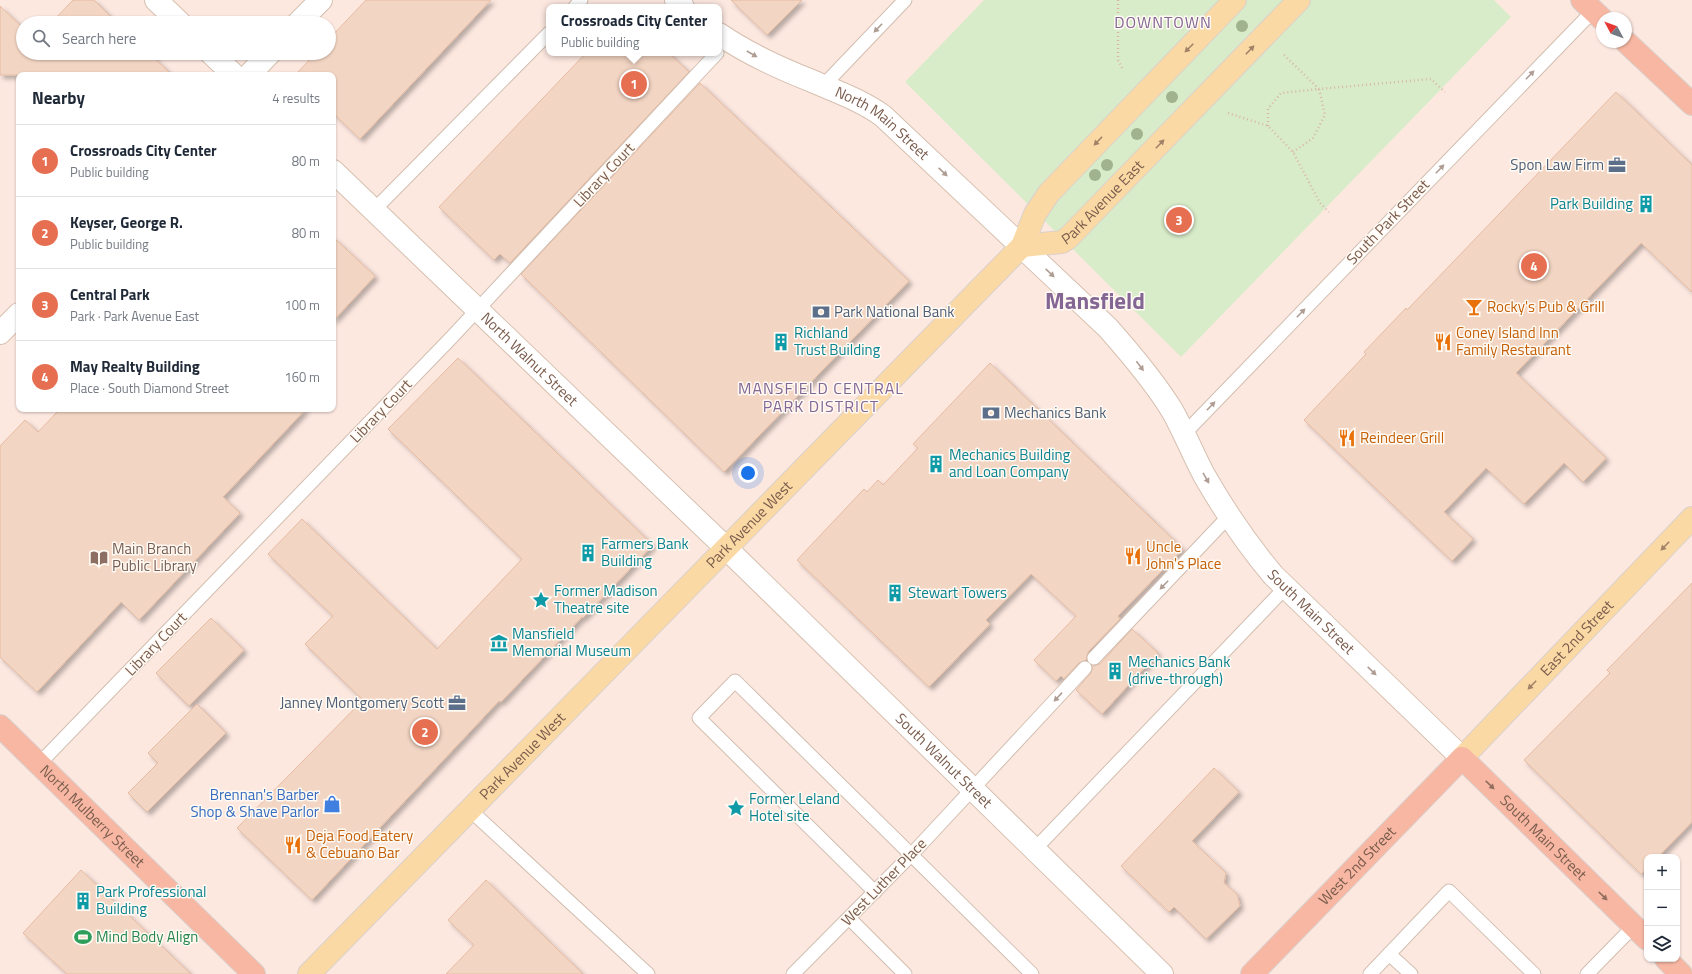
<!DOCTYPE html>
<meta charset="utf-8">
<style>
body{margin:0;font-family:"Titillium Web",sans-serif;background:#f2f2f3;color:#1f2937}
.controls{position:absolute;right:12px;bottom:12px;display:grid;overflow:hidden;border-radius:8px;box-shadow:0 1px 3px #0004}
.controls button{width:36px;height:36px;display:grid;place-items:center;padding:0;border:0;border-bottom:1px solid #e0e1e3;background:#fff;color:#1f2937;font:20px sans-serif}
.compass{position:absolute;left:1596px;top:12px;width:36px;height:36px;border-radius:50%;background:#fff;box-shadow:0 1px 3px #0004;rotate:311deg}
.you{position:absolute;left:748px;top:473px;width:14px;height:14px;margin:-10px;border:3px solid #fff;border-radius:50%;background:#1a73e8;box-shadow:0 0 0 6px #1a73e833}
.badge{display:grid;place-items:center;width:26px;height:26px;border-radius:50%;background:#e76f51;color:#fff;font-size:13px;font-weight:700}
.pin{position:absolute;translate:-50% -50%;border:2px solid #fff;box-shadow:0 1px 4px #0006}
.popup{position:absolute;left:546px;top:4px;width:176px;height:52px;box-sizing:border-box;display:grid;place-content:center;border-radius:8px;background:#fff;filter:drop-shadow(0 1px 3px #0005);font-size:13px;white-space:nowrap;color:#747a83}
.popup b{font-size:15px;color:#1f2937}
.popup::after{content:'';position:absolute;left:50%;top:100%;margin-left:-8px;border:8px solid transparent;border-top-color:#fff}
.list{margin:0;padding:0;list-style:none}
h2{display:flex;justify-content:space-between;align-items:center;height:52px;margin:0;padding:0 16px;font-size:17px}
h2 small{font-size:13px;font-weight:400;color:#747a83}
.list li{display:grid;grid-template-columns:26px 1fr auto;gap:12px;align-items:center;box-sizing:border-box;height:72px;padding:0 16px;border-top:1px solid #e0e1e3}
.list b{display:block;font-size:15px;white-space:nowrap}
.list p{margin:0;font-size:13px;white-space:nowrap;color:#747a83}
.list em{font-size:13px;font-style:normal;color:#747a83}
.icon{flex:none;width:22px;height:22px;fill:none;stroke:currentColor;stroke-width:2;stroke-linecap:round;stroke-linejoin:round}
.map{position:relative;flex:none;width:1692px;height:974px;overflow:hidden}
.search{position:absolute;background:#fff;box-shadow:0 1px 3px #0004;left:16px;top:16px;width:320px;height:44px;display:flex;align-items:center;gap:10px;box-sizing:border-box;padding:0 14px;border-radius:22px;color:#747a83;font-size:15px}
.panel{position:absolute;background:#fff;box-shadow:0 1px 3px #0004;left:16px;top:72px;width:320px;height:340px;border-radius:8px}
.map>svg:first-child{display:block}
.commercial{fill:#fde8e0;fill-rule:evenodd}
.green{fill:#d8ecc9}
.building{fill:#f3d5c3;stroke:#e6bba3;filter:url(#shadow)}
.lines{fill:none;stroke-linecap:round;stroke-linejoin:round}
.lane-casing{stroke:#d1beb0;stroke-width:15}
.secondary-casing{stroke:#d6c0b0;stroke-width:24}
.primary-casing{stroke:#dad1cd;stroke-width:24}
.highway-casing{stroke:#dad1cd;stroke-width:24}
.path{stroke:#d9b8a5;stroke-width:2.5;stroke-dasharray:1 3;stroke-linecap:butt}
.lane{stroke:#fff;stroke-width:13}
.secondary{stroke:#fff;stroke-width:22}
.primary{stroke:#fbd9a5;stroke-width:22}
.highway{stroke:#f7b7a3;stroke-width:22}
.tree{fill:#a0b28e}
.oneway{fill:#af9d94}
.oneway2{fill:#a18267}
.oneway3{fill:#936e5e}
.labels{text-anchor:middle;stroke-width:3;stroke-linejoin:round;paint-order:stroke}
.street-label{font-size:15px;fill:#7a5c4d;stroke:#fffaf3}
.service-label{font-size:15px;fill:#4e5e75;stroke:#fffaf3;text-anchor:end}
.culture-label{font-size:15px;fill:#0d838f;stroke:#fffaf3;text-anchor:start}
.food-label{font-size:15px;fill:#c56008;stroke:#fffaf3;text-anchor:start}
.education-label{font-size:15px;fill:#785e54;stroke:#fffaf3;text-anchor:start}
.shop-label{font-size:15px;fill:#366cbe;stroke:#fffaf3;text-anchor:end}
.leisure-label{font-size:15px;fill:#27864d;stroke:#fffaf3;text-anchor:start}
.neighbourhood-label{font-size:16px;letter-spacing:1px;fill:#846695;stroke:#fffaf3}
.town-label{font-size:23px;font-weight:bold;fill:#846695;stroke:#fffaf3}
</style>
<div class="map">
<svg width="1692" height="974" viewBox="0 0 1692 974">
<defs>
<filter id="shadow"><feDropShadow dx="3.5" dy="3.5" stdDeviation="2" flood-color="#0004"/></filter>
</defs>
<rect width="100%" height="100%" fill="#fdf6ec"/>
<!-- commercial -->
<path class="commercial" d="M0,0H1692V974H0ZM549,7H719V53H549ZM1602,18H1626V42H1602ZM23,23H329V53H23ZM19,75H333V409H19ZM1647,857H1677V959H1647Z"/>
<!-- green -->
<path class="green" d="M984,0H1494L1511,17L1181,357L905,82Z"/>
<!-- building -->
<g class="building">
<path d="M73,0H94L117,23H51Z"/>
<path d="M366,0H491L360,139L333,113V75H295L316,53H329V39Z"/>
<path d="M731,0H802L767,35Z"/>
<path d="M0,6L23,28V53H149L172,75H0Z"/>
<path d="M586,53H669L689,72L510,263L500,254L494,260L439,207Z"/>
<path d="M700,83L909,281L724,472L521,274Z"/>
<path d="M1616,92L1692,165V292L1641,243L1516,373L1606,458L1583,482L1564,463L1524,504L1486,468L1444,512L1473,539L1452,561L1304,420L1366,354L1364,352L1406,308L1407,310Z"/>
<path d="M333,237L375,276L333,321Z"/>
<path d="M458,358L653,545L583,618L582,617L501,702L499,701L312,900L237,828L363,700L305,644L333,616L268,554L302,519L437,649L522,559L388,429Z"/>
<path d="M990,363L1183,549L1118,616L1120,619L1088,652L1086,660L1079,663L1064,679L1061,676L1056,681L1034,660L1076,616L1031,574L986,620L990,624L929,687L797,560L864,489L867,492L878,480L883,485L918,448L913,444Z"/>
<path d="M60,409H306L223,497L240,513L139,620L121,602L37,692L0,657V446L25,420L38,432Z"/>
<path d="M1692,583V822L1658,857H1647V869L1641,874L1524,760L1610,673L1607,670Z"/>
<path d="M211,618L244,650L189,706L156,673Z"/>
<path d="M1132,629L1158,653L1102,714L1076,690L1091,673L1093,666L1100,664Z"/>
<path d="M197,704L226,733L147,812L128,793L158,763L148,753Z"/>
<path d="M1214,768L1239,792L1192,841L1226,873L1224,883L1237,894L1240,906L1206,939L1174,907L1169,912L1121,866Z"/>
<path d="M81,870L191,974H67L23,933Z"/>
<path d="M486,880L583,974H446L474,945L448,920Z"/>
</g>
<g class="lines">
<!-- lane casing -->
<g class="lane-casing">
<g id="lane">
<path d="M575,7L581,0"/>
<path d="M823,86L905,0"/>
<path d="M374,210L549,33"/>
<path d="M1184,434L1593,11"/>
<path d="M1094,658L1229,516"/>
<path d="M39,764L451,338L717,53"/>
<path d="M470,810L648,974"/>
<path d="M1035,849L1285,588"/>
<path d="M875,892L699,718L735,681L1032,974"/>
<path d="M849,918L905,974"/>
<path d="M1389,954L1411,974"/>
<path d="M793,974L911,855L1085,668"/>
<path d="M1370,974L1449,891L1534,974"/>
<path d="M1587,974L1634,926"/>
</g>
</g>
<!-- secondary casing -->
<g class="secondary-casing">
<g id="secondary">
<path d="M156,0L180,23"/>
<path d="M676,0L683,7"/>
<path d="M298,23L321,0"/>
<path id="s1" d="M719,34C748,54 779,68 812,81C837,92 861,100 883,116L1108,328C1131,354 1155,382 1173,412C1184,432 1193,454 1204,475C1224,510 1247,544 1273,575L1462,758"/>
<path d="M211,53L234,75"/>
<path d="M249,75L270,53"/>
<path id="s2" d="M333,171L725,547L1162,974"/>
<path d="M0,333L19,314"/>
</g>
</g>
<!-- primary casing -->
<g class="primary-casing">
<g id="primary">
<path id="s3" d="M1022,246L1062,242L1068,238L1299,0"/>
<path id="s4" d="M1462,758L1692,518"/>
<path id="s5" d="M309,974L1022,246L1035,214L1049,193L1235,0"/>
</g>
</g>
<!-- highway casing -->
<g class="highway-casing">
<g id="highway">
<path d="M1582,0L1602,19"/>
<path d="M1626,42L1692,104"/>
<path id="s6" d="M0,726L254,974"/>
<path d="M1666,959L1681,974"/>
<path id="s7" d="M1252,974L1462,758L1647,939"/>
</g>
</g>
<!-- path -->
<g class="path">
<path d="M1118,0V60L1122,68"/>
<path d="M1284,55L1319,89L1431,79L1445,92"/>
<path d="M1228,113L1268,126L1293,152L1320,203L1329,212"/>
<path d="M1268,126V109L1281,93L1319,89L1325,115L1313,138L1293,152"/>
</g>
<!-- lane -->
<use href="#lane" class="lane"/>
<!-- secondary -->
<use href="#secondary" class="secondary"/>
<!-- primary -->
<use href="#primary" class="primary"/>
<!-- highway -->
<use href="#highway" class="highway"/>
</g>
<!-- trees -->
<g class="tree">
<circle cx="1242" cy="26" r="6"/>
<circle cx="1172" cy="97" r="6"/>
<circle cx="1137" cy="134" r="6"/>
<circle cx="1107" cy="165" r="6"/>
<circle cx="1095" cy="175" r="6"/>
</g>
<!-- one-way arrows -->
<defs><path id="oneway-solid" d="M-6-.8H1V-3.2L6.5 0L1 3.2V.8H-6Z"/></defs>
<g class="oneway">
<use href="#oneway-solid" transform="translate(878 28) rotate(134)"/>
<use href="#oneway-solid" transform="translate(752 54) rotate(30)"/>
<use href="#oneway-solid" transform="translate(1530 75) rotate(-46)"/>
<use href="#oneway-solid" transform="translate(1440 169) rotate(-46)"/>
<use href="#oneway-solid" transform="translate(943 172) rotate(43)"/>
<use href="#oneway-solid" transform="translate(1050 273) rotate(43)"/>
<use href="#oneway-solid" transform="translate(1301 313) rotate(-46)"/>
<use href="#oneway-solid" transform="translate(1140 366) rotate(53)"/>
<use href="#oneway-solid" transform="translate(1211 406) rotate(-46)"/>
<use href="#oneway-solid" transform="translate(1206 478) rotate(60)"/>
<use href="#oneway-solid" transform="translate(1164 585) rotate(134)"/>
<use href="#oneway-solid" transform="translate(1372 671) rotate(44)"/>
<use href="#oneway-solid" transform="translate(1058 697) rotate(133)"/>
</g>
<g class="oneway2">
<use href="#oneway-solid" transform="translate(1189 48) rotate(135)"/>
<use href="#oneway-solid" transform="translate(1250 50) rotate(-46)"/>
<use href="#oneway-solid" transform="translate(1098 141) rotate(134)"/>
<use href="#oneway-solid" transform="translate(1160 144) rotate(-46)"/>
<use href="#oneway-solid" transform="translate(1665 546) rotate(134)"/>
<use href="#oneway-solid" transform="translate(1532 685) rotate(134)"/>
</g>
<g class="oneway3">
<use href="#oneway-solid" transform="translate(1490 785) rotate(44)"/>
<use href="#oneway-solid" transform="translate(1603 896) rotate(44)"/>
</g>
<!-- icons -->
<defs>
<g id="office-bare" transform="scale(1.38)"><path d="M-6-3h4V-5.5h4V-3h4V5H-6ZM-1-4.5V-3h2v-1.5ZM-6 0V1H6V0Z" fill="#5c6f8a" stroke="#fffaf3" stroke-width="2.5" paint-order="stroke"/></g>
<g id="building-bare" transform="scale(1.38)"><path d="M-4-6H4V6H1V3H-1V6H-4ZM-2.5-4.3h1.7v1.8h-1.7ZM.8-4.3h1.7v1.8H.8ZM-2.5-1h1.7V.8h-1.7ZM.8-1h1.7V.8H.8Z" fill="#0f9aa8" stroke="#fffaf3" stroke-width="2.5" paint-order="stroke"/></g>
<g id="bar-bare" transform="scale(1.38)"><path d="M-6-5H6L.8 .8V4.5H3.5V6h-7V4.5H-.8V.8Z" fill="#e8710a" stroke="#fffaf3" stroke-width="2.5" paint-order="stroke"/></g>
<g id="bank-bare" transform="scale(1.38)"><path d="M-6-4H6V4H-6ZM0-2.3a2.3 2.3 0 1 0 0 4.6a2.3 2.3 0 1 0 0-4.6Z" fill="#5c6f8a" stroke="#fffaf3" stroke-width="2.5" paint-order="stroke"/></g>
<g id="restaurant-bare" transform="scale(1.38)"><path d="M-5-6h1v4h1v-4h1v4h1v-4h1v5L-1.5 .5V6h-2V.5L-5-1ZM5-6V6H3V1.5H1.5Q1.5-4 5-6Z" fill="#e8710a" stroke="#fffaf3" stroke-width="2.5" paint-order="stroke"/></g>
<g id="library-bare" transform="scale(1.38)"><path d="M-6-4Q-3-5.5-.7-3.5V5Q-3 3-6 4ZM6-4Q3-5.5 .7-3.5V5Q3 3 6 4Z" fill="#8d6e63" stroke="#fffaf3" stroke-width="2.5" paint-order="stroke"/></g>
<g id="sight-bare" transform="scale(1.38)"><path d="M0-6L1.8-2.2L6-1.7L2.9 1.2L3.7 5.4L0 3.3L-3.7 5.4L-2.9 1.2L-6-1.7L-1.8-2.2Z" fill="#0f9aa8" stroke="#fffaf3" stroke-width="2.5" paint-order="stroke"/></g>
<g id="museum-bare" transform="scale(1.38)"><path d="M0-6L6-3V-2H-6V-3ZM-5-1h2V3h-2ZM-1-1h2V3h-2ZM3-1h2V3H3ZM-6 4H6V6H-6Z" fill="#0f9aa8" stroke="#fffaf3" stroke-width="2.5" paint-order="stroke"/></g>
<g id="shop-bare" transform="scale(1.38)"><path d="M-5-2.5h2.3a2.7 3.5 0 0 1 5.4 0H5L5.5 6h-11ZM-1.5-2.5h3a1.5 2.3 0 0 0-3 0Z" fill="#3f7fe0" stroke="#fffaf3" stroke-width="2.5" paint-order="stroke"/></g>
<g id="stadium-bare" transform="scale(1.38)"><path d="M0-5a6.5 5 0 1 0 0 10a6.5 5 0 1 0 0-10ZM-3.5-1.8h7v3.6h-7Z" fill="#2e9e5b" stroke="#fffaf3" stroke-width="2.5" paint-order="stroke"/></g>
</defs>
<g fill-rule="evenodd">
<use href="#office-bare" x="1617" y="165"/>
<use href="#building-bare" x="1646" y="204"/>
<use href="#bar-bare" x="1474" y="307"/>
<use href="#bank-bare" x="821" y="312"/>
<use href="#building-bare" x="781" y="342"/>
<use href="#restaurant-bare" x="1443" y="342"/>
<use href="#bank-bare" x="991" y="413"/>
<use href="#restaurant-bare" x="1347" y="438"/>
<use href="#building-bare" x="936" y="464"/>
<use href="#building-bare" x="588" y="553"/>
<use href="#restaurant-bare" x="1133" y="556"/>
<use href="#library-bare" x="99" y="558"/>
<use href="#building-bare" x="895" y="593"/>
<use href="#sight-bare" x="541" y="600"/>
<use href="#museum-bare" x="499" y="643"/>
<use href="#building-bare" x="1115" y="671"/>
<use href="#office-bare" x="457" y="703"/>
<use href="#shop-bare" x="332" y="804"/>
<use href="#sight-bare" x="736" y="808"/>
<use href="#restaurant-bare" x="293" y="845"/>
<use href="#building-bare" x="83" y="901"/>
<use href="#stadium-bare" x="83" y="937"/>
</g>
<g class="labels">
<!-- street labels -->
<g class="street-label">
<text dy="5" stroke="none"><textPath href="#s1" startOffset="187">North Main Street</textPath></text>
<text transform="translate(604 175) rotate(-47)" y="5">Library Court</text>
<text dy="5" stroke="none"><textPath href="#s3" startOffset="97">Park Avenue East</textPath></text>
<text transform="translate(1388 222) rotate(-46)" y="5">South Park Street</text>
<text dy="5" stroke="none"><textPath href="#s2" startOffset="272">North Walnut Street</textPath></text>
<text transform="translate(381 411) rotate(-46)" y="5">Library Court</text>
<text dy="5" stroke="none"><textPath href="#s5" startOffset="629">Park Avenue West</textPath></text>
<text dy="5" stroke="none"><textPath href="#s1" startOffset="844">South Main Street</textPath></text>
<text dy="5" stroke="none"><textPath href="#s4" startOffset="166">East 2nd Street</textPath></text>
<text transform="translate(156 644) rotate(-46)" y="5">Library Court</text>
<text dy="5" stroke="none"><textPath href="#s5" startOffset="305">Park Avenue West</textPath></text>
<text dy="5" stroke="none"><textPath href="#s2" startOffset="849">South Walnut Street</textPath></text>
<text dy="5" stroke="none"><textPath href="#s6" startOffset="129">North Mulberry Street</textPath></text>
<text dy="5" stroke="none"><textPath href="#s7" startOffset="415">South Main Street</textPath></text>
<text dy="5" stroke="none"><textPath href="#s7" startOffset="151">West 2nd Street</textPath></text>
<text transform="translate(884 882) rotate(-46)" y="5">West Luther Place</text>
</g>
<!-- service labels -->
<g class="service-label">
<text x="1604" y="170">Spon Law Firm</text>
<text x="834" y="317" text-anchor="start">Park National Bank</text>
<text x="1004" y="418" text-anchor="start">Mechanics Bank</text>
<text x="444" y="708">Janney Montgomery Scott</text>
</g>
<!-- culture labels -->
<g class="culture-label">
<text x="1633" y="209" text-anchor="end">Park Building</text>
<text x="794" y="338">Richland<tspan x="794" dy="17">Trust Building</tspan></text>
<text x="949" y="460">Mechanics Building<tspan x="949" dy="17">and Loan Company</tspan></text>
<text x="601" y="549">Farmers Bank<tspan x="601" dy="17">Building</tspan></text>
<text x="554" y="596">Former Madison<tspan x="554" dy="17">Theatre site</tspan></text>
<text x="908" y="598">Stewart Towers</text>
<text x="512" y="639">Mansfield<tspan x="512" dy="17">Memorial Museum</tspan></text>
<text x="1128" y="667">Mechanics Bank<tspan x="1128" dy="17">(drive-through)</tspan></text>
<text x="749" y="804">Former Leland<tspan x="749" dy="17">Hotel site</tspan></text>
<text x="96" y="897">Park Professional<tspan x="96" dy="17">Building</tspan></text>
</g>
<!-- food labels -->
<g class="food-label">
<text x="1487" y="312">Rocky's Pub &amp; Grill</text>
<text x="1456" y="338">Coney Island Inn<tspan x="1456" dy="17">Family Restaurant</tspan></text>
<text x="1360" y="443">Reindeer Grill</text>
<text x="1146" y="552">Uncle<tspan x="1146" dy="17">John's Place</tspan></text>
<text x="306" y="841">Deja Food Eatery<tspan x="306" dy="17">&amp; Cebuano Bar</tspan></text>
</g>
<!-- education labels -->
<g class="education-label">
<text x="112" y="554">Main Branch<tspan x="112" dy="17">Public Library</tspan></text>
</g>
<!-- shop labels -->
<g class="shop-label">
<text x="319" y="800">Brennan's Barber<tspan x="319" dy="17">Shop &amp; Shave Parlor</tspan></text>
</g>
<!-- leisure labels -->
<g class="leisure-label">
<text x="96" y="942">Mind Body Align</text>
</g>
<!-- neighbourhood labels -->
<g class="neighbourhood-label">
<text x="1163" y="28">DOWNTOWN</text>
<text x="821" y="394">MANSFIELD CENTRAL<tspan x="821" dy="18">PARK DISTRICT</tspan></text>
</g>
<!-- town labels -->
<g class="town-label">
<text x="1095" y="309">Mansfield</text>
</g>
</g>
</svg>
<div class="controls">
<button>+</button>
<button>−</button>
<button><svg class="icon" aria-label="layers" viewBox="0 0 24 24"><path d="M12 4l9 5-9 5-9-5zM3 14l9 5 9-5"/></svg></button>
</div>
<svg class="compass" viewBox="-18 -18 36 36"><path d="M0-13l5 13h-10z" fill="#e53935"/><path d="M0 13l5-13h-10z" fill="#747a83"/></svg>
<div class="you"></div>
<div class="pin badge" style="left:634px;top:84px">1</div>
<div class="popup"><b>Crossroads City Center</b>Public building</div>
<div class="pin badge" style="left:425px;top:732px">2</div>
<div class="pin badge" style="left:1179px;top:220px">3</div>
<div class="pin badge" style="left:1534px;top:266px">4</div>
<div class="search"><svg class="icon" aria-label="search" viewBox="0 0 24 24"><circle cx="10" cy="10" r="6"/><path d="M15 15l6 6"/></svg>Search here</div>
<section class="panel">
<h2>Nearby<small>4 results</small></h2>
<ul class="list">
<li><span class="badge">1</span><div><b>Crossroads City Center</b><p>Public building</p></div><em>80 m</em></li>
<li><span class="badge">2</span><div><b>Keyser, George R.</b><p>Public building</p></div><em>80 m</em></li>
<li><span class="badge">3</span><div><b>Central Park</b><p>Park · Park Avenue East</p></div><em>100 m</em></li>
<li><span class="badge">4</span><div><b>May Realty Building</b><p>Place · South Diamond Street</p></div><em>160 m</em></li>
</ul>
</section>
</div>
